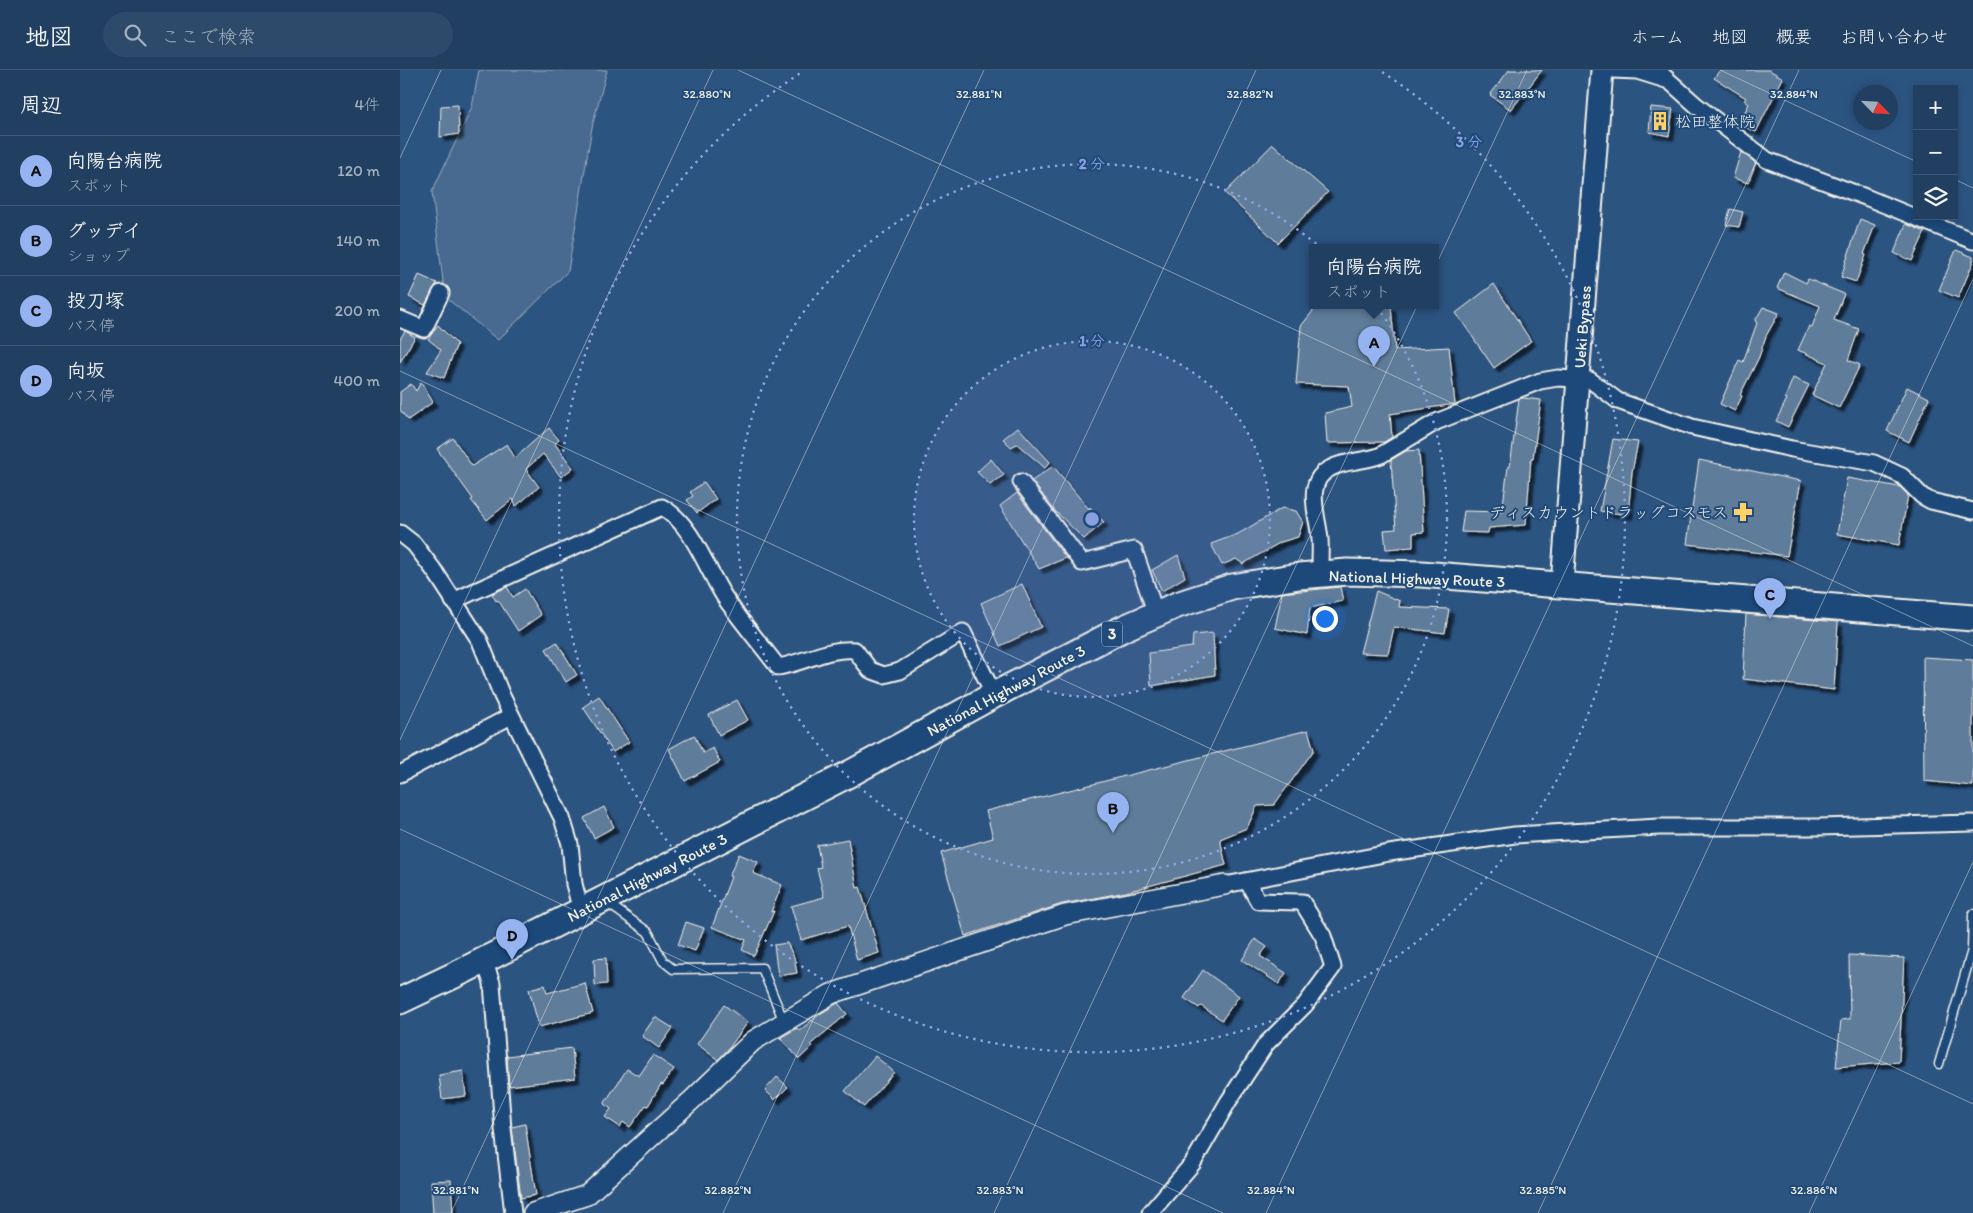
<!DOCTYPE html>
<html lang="ja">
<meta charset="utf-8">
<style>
body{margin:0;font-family:Itim,"Klee One",sans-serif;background:#2d4a6a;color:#f1f3f6}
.controls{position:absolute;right:15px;top:15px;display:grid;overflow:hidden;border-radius:0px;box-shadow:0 2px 8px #0003}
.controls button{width:45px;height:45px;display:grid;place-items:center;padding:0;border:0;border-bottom:1px solid #3e5876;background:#213f61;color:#f1f3f6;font:25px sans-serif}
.compass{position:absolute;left:1453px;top:15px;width:45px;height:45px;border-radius:50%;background:#213f61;box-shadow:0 2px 8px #0003;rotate:115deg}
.you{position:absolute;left:924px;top:548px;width:18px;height:18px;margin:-12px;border:4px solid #fff;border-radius:50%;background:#1a73e8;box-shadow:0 0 0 8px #1a73e833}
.badge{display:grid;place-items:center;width:32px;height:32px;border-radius:50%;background:#95b2f1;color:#111;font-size:16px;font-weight:700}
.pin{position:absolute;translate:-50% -41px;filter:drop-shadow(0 1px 2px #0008)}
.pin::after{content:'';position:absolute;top:26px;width:18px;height:15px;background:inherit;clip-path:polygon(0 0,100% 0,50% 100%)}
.popup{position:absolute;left:909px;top:174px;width:130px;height:65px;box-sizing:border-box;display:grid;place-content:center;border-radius:0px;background:#213f61;filter:drop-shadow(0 1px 4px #0005);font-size:16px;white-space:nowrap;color:#a2afbd}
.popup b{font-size:19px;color:#f1f3f6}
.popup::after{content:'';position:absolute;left:50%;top:100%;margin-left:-10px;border:10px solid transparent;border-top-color:#213f61}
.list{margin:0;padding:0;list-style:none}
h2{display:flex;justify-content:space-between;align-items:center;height:65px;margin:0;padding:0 20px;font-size:21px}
h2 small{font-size:16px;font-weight:400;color:#a2afbd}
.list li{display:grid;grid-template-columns:32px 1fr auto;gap:15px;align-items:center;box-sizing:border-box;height:70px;padding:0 20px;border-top:1px solid #3e5876}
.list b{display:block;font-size:19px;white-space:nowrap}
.list p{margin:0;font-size:16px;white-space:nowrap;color:#a2afbd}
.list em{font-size:16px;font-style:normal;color:#a2afbd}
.icon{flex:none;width:28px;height:28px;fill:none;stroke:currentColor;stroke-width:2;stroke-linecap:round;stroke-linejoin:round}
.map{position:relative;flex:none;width:1573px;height:1143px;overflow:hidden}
header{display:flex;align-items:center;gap:30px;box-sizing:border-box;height:70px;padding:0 25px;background:#213f61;border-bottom:1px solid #3e5876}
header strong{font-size:24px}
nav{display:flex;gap:28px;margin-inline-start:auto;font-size:18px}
.search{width:350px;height:45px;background:#2d4a6a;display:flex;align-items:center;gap:12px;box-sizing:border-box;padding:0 18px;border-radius:28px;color:#a2afbd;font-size:19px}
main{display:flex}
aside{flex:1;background:#213f61}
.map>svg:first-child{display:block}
.green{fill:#496b90;stroke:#9eaebc}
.building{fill:#5e7b9a;stroke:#f4f1e8;filter:url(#shadow)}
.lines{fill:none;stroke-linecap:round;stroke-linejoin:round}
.service-casing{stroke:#f4f1e8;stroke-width:11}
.minor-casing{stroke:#f4f1e8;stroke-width:19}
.tertiary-casing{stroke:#f4f1e8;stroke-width:22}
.secondary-casing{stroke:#f4f1e8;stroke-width:25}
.trunk-casing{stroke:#f4f1e8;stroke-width:29}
.service{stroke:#1f4a7a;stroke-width:8}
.minor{stroke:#1f4a7a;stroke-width:15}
.tertiary{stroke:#1f4a7a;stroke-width:19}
.secondary{stroke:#1f4a7a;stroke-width:21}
.trunk{stroke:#1f4a7a;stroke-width:25}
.ticks{fill:none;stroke:#f4f1e8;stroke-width:1;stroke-opacity:0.45}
.ring{fill:none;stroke:#88a0e0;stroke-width:2.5;stroke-dasharray:2.5 5}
.labels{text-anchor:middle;stroke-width:4;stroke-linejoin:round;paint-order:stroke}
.shield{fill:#1f4a7a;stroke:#b4bfc7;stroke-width:1}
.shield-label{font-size:15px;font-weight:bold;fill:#f4f1e8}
.poi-label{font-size:16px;fill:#f4f1e8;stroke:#1f4a7a;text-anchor:start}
.street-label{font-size:16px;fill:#f4f1e8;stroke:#1f4a7a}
.ticks-label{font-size:12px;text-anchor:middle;fill:#f4f1e8;stroke:#1f4a7a;stroke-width:4;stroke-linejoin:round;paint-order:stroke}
.centre{fill:#88a0e0;stroke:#1f4a7a;stroke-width:2.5}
.ring-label{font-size:15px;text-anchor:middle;font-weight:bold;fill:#88a0e0;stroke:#1f4a7a;stroke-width:4;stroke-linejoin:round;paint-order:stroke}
</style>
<header>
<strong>地図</strong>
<div class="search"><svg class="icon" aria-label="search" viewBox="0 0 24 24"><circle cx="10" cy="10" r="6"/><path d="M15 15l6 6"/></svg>ここで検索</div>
<nav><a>ホーム</a><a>地図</a><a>概要</a><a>お問い合わせ</a></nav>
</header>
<main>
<aside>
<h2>周辺<small>4件</small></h2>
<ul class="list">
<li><span class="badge">A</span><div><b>向陽台病院</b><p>スポット</p></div><em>120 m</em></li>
<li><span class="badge">B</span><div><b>グッデイ</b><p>ショップ</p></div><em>140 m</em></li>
<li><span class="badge">C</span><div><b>投刀塚</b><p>バス停</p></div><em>200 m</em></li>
<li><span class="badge">D</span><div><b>向坂</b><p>バス停</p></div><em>400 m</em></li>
</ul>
</aside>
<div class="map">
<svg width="1573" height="1143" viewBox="0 0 1573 1143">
<defs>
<filter id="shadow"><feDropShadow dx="4.5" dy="4.5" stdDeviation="1" flood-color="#0009"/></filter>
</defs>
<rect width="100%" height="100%" fill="#2c5481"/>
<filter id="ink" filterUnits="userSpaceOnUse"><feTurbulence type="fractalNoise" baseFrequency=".02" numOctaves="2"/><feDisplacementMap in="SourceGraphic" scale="10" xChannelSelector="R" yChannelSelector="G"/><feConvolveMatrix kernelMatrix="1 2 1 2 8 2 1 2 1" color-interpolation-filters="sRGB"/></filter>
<g filter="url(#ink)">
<!-- green -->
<path class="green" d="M79,0H207L192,57L168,201L98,270L45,227L32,122L72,37Z"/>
<!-- building -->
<g class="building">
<path d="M1109,0H1142L1111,40L1090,25Z"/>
<path d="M1320,0H1369L1383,8L1356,62L1338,54L1349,34L1344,30L1346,28L1314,8Z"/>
<path d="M58,35L59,64L40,67L41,36Z"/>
<path d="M1251,37L1273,39L1269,66L1249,62Z"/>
<path d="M873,74L928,122L878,173L825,123Z"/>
<path d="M1341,82L1356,93L1348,113L1333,108Z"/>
<path d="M1330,139L1343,142L1339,157L1326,155Z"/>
<path d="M1460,149L1475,155L1464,184L1466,185L1456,212L1441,207Z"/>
<path d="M1506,154L1525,162L1512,191L1494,183Z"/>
<path d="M1556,180L1573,187V193L1558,228L1539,220Z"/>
<path d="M1384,202L1406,213L1408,209L1444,224L1434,250L1459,259L1448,290L1460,295L1439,338L1412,325L1427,293L1398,280L1409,256L1412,257L1420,236L1377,218Z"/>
<path d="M19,205L37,213L25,235L9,227Z"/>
<path d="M1094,214L1131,271L1094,298L1056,243Z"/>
<path d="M917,236H991L995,280L1049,277L1055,334L990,344L992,367L984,372L927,373L925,343L952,337L949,316L896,314L901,256Z"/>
<path d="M1363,237L1379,243L1366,266L1359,287L1340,325L1342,326L1335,341L1320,334L1339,290L1343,292L1357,253L1355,251Z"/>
<path d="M38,255L57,274L44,308L27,302L41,280L28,269Z"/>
<path d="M5,261L15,267L0,292V269Z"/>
<path d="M1393,308L1409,315L1388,357L1376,351L1387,329L1385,328Z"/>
<path d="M21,312L33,332L8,350L0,340V322L11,314L16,321Z"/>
<path d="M1507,317L1529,328L1509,372L1487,361Z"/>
<path d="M1123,328L1141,330L1133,388H1131L1126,455L1089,458L1088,463L1061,462L1064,441L1102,442L1108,397H1110L1119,329Z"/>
<path d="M618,357L650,392L645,398L617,374L611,377L603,369Z"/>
<path d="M149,358L159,370L155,374L173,398L161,407L143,384L126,399L139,417L116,436L113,429L87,450L71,430L73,429L37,379L53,368L72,396L107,374L115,388Z"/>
<path d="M1213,369L1238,372L1232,402L1228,445L1200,441Z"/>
<path d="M1019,380L1024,462L1013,463V477L986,479L984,460L996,459L991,390L1006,381Z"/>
<path d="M591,389L604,405L590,415L577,402Z"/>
<path d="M1299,390L1401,411L1387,486L1287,474Z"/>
<path d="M653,396L689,439L690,437L704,452L684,469L655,441L632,411Z"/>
<path d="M1447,408L1500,417L1508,425L1499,475L1437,464Z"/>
<path d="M304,412L316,429L297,443L287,430L293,426L290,422Z"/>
<path d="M617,423L666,488L639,499L600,436Z"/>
<path d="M882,438L896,441L903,452L898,467L881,472L843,494L836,489L822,495L811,474L838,464Z"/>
<path d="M778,485L785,507L762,521L752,500Z"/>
<path d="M622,514L641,557L600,576L581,533Z"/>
<path d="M107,517L113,527L125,519L141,545L118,561L98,530L96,531L92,524Z"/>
<path d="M940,517L943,531L910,538L907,565L875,558L882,523Z"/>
<path d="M976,521L1000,531L999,537L1049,539L1045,563L994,557L988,584L960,583Z"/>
<path d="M1346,544L1438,552L1434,620L1343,609Z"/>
<path d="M813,563L815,605L751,616L749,583L792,577L793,565Z"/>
<path d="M157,572L177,605L166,612L146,579Z"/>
<path d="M1523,587L1573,590V716L1524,711Z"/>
<path d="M199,626L229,672L213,682L183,637Z"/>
<path d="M337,630L348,650L319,665L309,645Z"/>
<path d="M908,660L914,680L874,735L857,736L847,758L820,769L826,795L726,822L662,834L565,866L541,783L593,768L586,741Z"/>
<path d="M294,665L303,683L313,678L320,692L285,711L269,679Z"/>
<path d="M204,737L214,757L194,768L184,748Z"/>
<path d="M448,769L457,818L460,817L479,883L457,890L448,856L401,870L391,836L424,827L417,798L421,797L417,775Z"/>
<path d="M339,784L358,792L353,803L382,815L371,842L374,841L354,886L342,880L346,870L312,857L331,807L329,806Z"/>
<path d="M286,852L304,858L295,881L278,875Z"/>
<path d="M855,869L867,877L860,886L886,903L879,914L842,890Z"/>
<path d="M387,873L394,887L397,903L378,906L374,875Z"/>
<path d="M1449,885L1504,888L1499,992L1436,997L1441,950L1450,949Z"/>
<path d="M206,888L207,914L195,915L194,889Z"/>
<path d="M803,900L839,926L822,950L801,936L799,938L784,928Z"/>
<path d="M185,913L193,943L139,957L129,919L145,915L147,923Z"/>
<path d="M438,933L447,944L411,974L413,976L399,989L380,968L397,958L399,961L420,944Z"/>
<path d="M324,935L348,952L330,977L318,990L297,974Z"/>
<path d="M255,947L273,958L259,978L242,966Z"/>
<path d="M172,978L175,1008L109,1016L107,986Z"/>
<path d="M253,985L274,999L263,1015L261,1014L248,1036L246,1035L230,1057L223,1052L220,1057L205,1047L211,1039L204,1034L227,999L239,1006Z"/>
<path d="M475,986L494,1002L464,1037L445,1021Z"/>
<path d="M63,1001L66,1026L42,1029L39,1005Z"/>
<path d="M377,1007L388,1017L375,1030L365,1020Z"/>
<path d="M125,1054L136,1125L121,1128L112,1057Z"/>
<path d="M51,1110L53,1143H33L31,1111Z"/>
</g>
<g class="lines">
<!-- service casing -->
<g class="service-casing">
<g id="service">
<path d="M206,832L248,862L263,891L273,899L362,898L384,952"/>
<path d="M1539,994L1572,880L1573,844"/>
</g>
</g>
<!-- minor casing -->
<g class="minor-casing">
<g id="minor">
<path d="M1213,0L1237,1L1266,10"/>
<path d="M1257,0L1296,35L1367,90L1468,128L1573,171"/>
<path d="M0,249L24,259L41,223"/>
<path d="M621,412L682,493L734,480L756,544"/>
<path d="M0,463L14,474L36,503L80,571L102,626L162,748L170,774L174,814L181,841"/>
<path d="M921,504C919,493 921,481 920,469C918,446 903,411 931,398C946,390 965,392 981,385L1036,352L1140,311L1158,308L1190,310L1218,331L1292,357L1392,379L1474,393L1502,406L1522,426L1531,431L1573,441"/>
<path d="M53,531L262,437C295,455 308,506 330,535C345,556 362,576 378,597C404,593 429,577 455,580L470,600L484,605L500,601L563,562L594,625"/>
<path d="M0,704L111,646"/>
<path d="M825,815L989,783L1115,765L1259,757H1418L1573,753"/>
<path d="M84,890L92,913L103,1059L113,1143"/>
<path d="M750,1143L793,1093L828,1032L866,974L905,935L933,897L923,866L902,832L858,831L847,811"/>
</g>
</g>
<!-- tertiary casing -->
<g class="tertiary-casing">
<path id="tertiary" d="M133,1143L187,1125L293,1029L353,971L431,924L665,845L825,815"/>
</g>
<!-- secondary casing -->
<g class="secondary-casing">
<path id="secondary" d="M1162,514L1202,0"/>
</g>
<!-- trunk casing -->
<g class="trunk-casing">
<path id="trunk" d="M0,931L63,901L451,703L594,625L724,558L777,535L832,517L899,506L947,502L1021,504L1573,548"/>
</g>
<!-- service -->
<use href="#service" class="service"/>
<!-- minor -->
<use href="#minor" class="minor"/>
<!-- tertiary -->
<use href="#tertiary" class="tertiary"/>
<!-- secondary -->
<use href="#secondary" class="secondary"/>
<!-- trunk -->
<use href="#trunk" class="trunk"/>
</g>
</g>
<!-- ticks -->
<path class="ticks" d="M338,0L1573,576M1320,0L1517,92M0,88L41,0M1554,109L1573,118M0,301L1573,1034M0,670L313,0M0,759L823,1143M51,1143L584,0M323,1143L856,0M594,1143L1127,0M866,1143L1399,0M1138,1143L1573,209M1409,1143L1573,792"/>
<!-- distance rings -->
<circle cx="692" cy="449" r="178" fill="#88a0e0" fill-opacity=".12"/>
<g class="ring">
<circle cx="692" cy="449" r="178"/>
<circle cx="692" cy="449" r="355"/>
<path d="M982 2A533 533 0 1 1 402 2"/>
</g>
<!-- icons -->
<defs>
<g id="building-bare" transform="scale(1.5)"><path d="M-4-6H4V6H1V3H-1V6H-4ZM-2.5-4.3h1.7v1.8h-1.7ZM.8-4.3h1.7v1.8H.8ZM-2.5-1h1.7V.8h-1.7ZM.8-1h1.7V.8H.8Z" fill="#ffd166" stroke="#1f4a7a" stroke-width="2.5" paint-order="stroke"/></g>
<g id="pharmacy-bare" transform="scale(1.5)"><path d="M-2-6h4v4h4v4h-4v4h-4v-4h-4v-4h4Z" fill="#ffd166" stroke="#1f4a7a" stroke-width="2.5" paint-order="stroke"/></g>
</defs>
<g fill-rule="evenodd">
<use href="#building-bare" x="1260" y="51"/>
<use href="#pharmacy-bare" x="1343" y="442"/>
</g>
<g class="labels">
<!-- shield labels -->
<rect class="shield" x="702" y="551.5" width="20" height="25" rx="4"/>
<g class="shield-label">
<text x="712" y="569">3</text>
</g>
<!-- poi labels -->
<g class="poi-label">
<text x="1275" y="57">松田整体院</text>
<text x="1328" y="448" text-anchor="end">ディスカウントドラッグコスモス</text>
</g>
<!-- street labels -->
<g class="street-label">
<text transform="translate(1182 257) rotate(-86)" y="6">Ueki Bypass</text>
<text transform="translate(1017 508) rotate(2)" y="6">National Highway Route 3</text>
<text transform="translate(606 620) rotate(-28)" y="6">National Highway Route 3</text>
<text transform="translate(247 807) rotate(-27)" y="6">National Highway Route 3</text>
</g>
</g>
<g class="ticks-label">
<text x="307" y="28">32.880°N</text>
<text x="579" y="28">32.881°N</text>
<text x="850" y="28">32.882°N</text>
<text x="1122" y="28">32.883°N</text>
<text x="1394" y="28">32.884°N</text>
<text x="56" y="1124">32.881°N</text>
<text x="328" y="1124">32.882°N</text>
<text x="600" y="1124">32.883°N</text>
<text x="871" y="1124">32.884°N</text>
<text x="1143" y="1124">32.885°N</text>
<text x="1414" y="1124">32.886°N</text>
</g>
<circle cx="692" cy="449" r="8" class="centre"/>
<g class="ring-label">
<text x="1069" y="77">3 分</text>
<text x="692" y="99">2 分</text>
<text x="692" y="276">1 分</text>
</g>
</svg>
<div class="controls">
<button>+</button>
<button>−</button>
<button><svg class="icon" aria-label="layers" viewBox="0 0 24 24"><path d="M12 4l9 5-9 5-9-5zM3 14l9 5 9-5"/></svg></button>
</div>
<svg class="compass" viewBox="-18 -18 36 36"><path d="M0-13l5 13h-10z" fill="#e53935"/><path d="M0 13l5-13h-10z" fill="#a2afbd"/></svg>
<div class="you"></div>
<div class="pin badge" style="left:974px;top:297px">A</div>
<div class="popup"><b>向陽台病院</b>スポット</div>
<div class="pin badge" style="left:713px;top:763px">B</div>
<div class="pin badge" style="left:1370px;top:549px">C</div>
<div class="pin badge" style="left:112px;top:890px">D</div>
</div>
</main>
